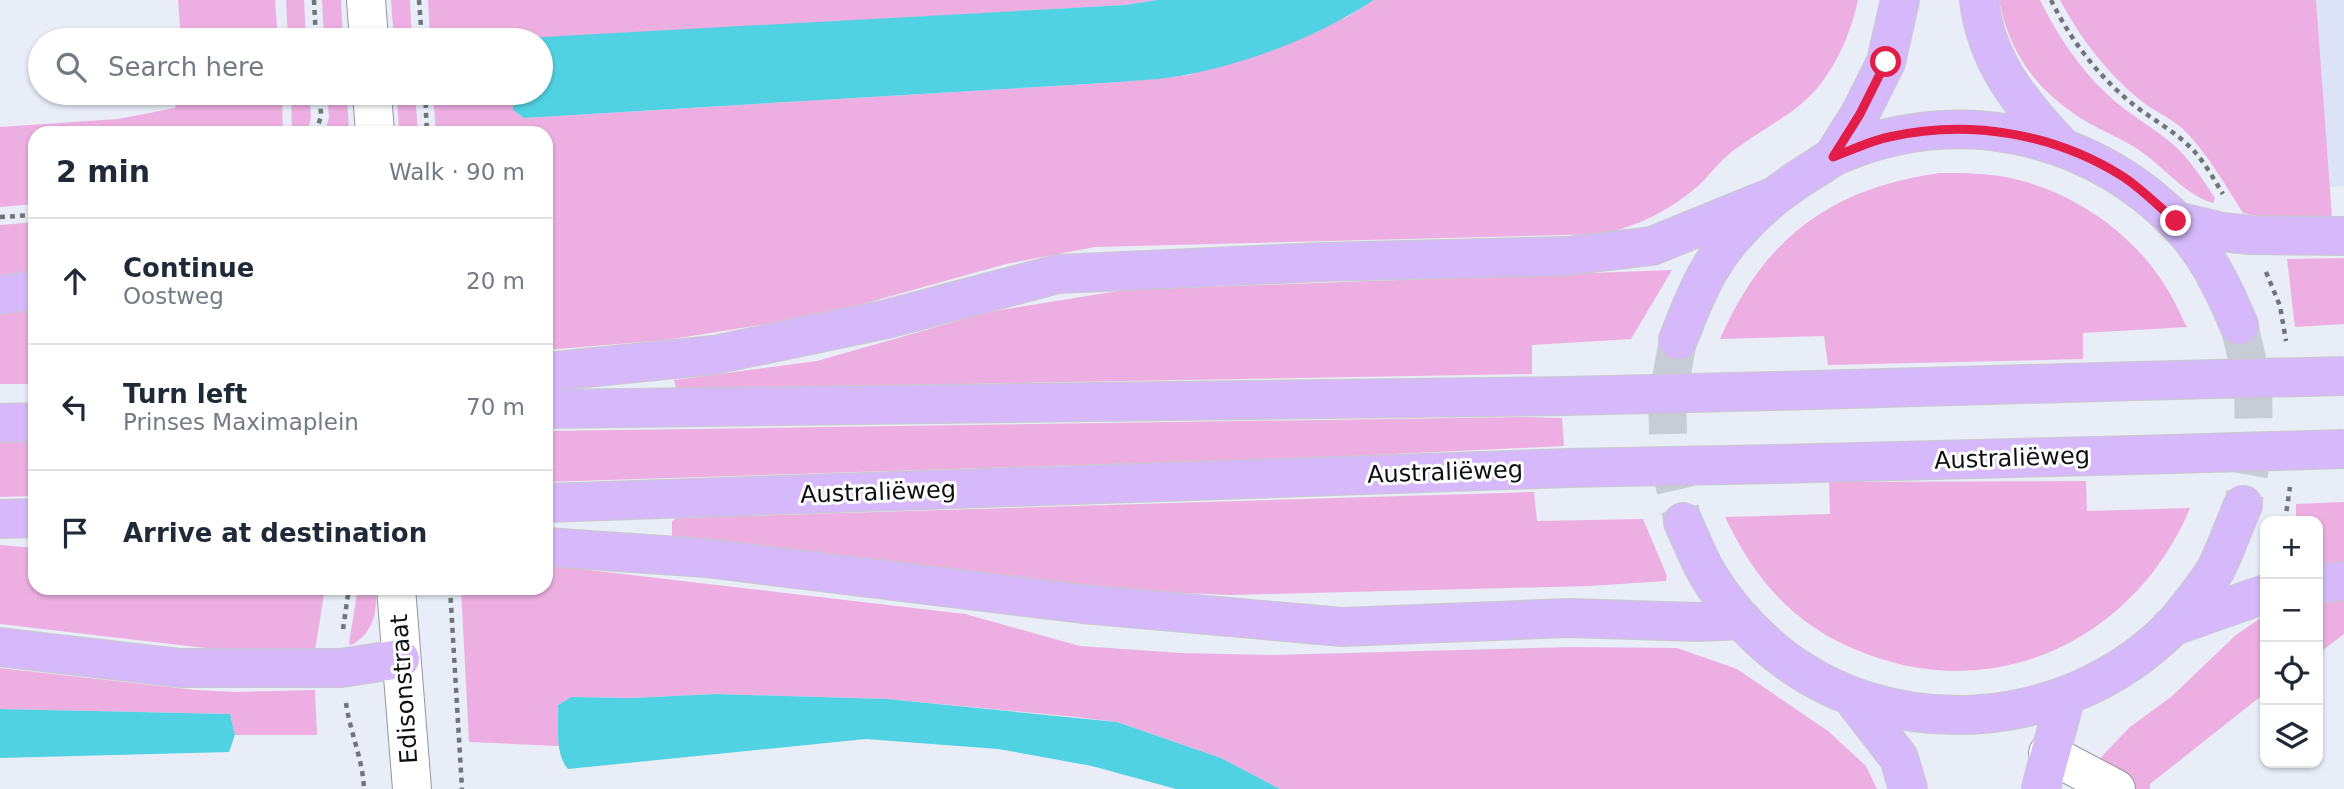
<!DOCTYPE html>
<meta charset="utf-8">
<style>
body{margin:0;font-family:"DejaVu Sans",sans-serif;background:#f2f2f3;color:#1f2937}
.controls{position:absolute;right:21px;bottom:21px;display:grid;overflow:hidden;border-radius:14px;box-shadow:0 2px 5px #0004}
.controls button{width:63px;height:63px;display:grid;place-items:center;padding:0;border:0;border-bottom:2px solid #e0e1e3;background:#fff;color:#1f2937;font:35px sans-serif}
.stop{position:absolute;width:21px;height:21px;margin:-16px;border:5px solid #e11d48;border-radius:50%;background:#fff}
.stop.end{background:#e11d48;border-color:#fff;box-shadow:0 2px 7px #0008}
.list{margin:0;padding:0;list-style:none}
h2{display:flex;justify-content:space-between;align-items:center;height:91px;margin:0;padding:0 28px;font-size:30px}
h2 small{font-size:23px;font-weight:400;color:#747a83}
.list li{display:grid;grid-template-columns:46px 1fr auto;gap:21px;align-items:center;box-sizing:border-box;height:126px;padding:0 28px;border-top:2px solid #e0e1e3}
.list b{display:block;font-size:26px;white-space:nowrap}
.list p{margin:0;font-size:23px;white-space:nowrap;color:#747a83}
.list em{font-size:23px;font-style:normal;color:#747a83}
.icon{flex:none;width:38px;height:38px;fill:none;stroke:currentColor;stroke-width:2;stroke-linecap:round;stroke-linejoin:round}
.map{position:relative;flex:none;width:2344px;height:789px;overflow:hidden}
.search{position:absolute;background:#fff;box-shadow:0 2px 5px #0004;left:28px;top:28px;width:525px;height:77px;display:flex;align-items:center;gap:18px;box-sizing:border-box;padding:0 24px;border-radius:38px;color:#747a83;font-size:26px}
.panel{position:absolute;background:#fff;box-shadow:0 2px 5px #0004;left:28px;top:126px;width:525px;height:469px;border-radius:21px}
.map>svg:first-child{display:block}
.built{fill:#dce3f6}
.green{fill:#edafe1}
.water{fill:#50d2e3}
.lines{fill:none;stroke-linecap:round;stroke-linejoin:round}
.major-tunnel{stroke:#c7ccd6;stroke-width:38;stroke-dasharray:38 19;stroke-linecap:butt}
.minor-casing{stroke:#9296a1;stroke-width:40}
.major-casing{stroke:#cacacb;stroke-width:40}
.path{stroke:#71747b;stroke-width:4.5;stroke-dasharray:5 5;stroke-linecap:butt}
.minor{stroke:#fff;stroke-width:38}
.major{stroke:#d5b9fb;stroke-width:38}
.major-bridge-casing{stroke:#cacacb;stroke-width:40;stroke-linecap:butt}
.major-bridge{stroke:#d5b9fb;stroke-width:38}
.route{stroke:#e11d48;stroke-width:9}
.labels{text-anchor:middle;stroke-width:6;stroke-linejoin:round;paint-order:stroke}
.street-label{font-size:24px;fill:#0d0f12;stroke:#fff}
</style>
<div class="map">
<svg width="2344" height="789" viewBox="0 0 2344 789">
<rect width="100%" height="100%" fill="#e8edf8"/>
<!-- built -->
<path class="built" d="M2302,0H2344V186L2314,188Z"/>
<!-- green -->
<g class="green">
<path d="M178,0H275L278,40H181Z"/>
<path d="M286,0H304L306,40H288Z"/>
<path d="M322,0H341L343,40H324Z"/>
<path d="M391,0H410L412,40H394Z"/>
<path d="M428,0H1157L1125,5L518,40H430Z"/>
<path d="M1374,0H1858C1849,41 1829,84 1795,109C1773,125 1749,138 1728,155C1717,164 1709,176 1698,186C1671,210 1639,225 1604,234L1095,247L1006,264L852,307L779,322L666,340L546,350V133H436L433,93H512L513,110L524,118L1120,82L1189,75L1347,17Z"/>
<path d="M1999,0H2040C2057,34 2078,67 2106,93C2127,114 2154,127 2175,146C2191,161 2203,180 2215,198L2213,203C2185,195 2163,166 2139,150C2123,139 2104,132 2087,122C2039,93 2010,56 1999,0Z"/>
<path d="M2060,0H2316L2332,217L2269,219L2243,213C2225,185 2208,154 2184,130C2171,118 2154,111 2140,100C2106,72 2080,38 2060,0Z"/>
<path d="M179,93H282L283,133H35V204L0,207V127L118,119L175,108Z"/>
<path d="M291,93H309L311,118L307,133H292Z"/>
<path d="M327,93H347L349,133H324L329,118Z"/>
<path d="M397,93H415L418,133H399Z"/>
<path d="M1940,173C1966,173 1993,173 2019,180C2078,195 2136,236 2167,289C2175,301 2180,314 2187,327L2083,333V359L1828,365L1824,336L1720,339C1764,238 1831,188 1940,173Z"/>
<path d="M35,222V275L0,279V225Z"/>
<path d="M2344,258V324L2295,327L2287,259Z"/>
<path d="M1672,270L1631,339L1532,345V374L676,389L674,380L817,361L989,312L1124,290Z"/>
<path d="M35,301V384H0V305Z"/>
<path d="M1523,417L1562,418L1564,446L1331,457L546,482V431Z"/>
<path d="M0,442H35V496L0,497Z"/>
<path d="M2086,481L2087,511L2190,508C2137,635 2004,703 1872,656C1840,645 1810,628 1785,604C1759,579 1741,550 1725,517L1830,514L1829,482Z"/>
<path d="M1534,492L1537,521L1643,519L1667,576L1666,581L1590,586L1229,595L1137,591L672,536V521L677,518Z"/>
<path d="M2344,502V569L2318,570V521H2296V504Z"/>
<path d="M0,545L35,548V588H325L315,650L214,649L0,624Z"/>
<path d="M546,565L965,614L1080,646L1181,653L1271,655L1573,647L1677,648L1737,669L1828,731L1866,766L1877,789H1280L1221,758L1117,722L1076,717L887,699L715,694L632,698L571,697L558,705L559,746L469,742L461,588H546Z"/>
<path d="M358,588H376C377,612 374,633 351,645L349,643Z"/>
<path d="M2344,594V634L2318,654V597Z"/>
<path d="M2265,615V693L2150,784V789H2084L2103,755L2130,727L2171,697L2236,635Z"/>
<path d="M0,668L196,690L236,692L315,690L317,735H235L230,714L0,709Z"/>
</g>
<!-- water -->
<g class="water">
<path d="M1157,0H1374C1318,36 1255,61 1190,74C1167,79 1143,80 1120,82L524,118L513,110L512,93H541V40H518L525,38L1125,5Z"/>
<path d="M715,694L887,699L1117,722L1221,758L1280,789H1176L1092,766L998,749L866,739L568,769C554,753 559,724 558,705L571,697L632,698Z"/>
<path d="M0,709L230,714L235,735L229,752L0,758Z"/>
</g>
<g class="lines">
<!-- major-tunnel -->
<g class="major-tunnel">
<path d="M2239,325L2253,384L2254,445L2243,505"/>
<path d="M1678,340L1667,401L1669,462L1683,522"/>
</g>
<!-- minor casing -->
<g class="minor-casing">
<g id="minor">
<path d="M366,0L369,40"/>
<path d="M372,93L375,133"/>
<path d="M396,588L412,789"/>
<path d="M2048,753L2116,789"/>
</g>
</g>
<!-- major casing -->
<g class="major-casing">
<g id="major">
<path d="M1979,0C1986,61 2020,103 2061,146"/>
<path d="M1833,157L1860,114L1886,62L1900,0"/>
<path d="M2176,221L2222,232L2250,235L2344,236"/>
<path d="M0,295L35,290"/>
<path d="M1678,340C1692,304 1706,267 1732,238C1757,209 1777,193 1808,173C1817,168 1826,161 1835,156C1953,104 2085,130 2176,221C2205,250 2223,287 2239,325"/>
<path d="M546,372L714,355L887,319L1058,274L1322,262L1567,256L1652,246L1770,198"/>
<path d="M1774,391L2137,381"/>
<path d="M546,409L1566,396"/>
<path d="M0,423L35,422"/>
<path d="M1776,464L2137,455"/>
<path d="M546,503L1568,468"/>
<path d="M0,519L35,518"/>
<path d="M1683,522C1691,539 1698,558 1708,575C1725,603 1749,630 1774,651C1890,746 2066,733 2171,628C2183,615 2207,584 2216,569C2226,549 2234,526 2243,505"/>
<path d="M546,547L706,558L1083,604L1342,627L1569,618L1697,622L1742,620"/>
<path d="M2318,584L2344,581"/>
<path d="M2171,627L2265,594"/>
<path d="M0,647L180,668H341L400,659"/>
<path d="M1851,696L1899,758L1908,789"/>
<path d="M2041,789C2048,758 2058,729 2065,698"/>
</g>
</g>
<!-- path -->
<g class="path">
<path d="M314,0L316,40"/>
<path d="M419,0L422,40"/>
<path d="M2051,0C2068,35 2092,68 2121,94C2142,114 2168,126 2189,146C2203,159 2213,178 2223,194"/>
<path d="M425,93L427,133"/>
<path d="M316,133L321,116L320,93"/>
<path d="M0,217L35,215"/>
<path d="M2266,272L2280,306L2286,341"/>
<path d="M2285,521L2290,487"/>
<path d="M450,588L462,789"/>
<path d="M343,629L349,588"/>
<path d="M346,703C350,732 363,760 364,789"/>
</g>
<!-- minor -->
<use href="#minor" class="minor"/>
<!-- major -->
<use href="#major" class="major"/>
<!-- major-bridge casing -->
<g class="major-bridge-casing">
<g id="major-bridge">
<path d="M2137,381L2344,376"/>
<path d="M1566,396L1774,391"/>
<path d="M2137,455L2344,449"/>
<path d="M1568,468L1776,464"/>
</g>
</g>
<!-- major-bridge -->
<use href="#major-bridge" class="major-bridge"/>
</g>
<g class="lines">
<!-- route -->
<path class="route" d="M1886,62L1860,114L1833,157C1852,150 1870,141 1889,137C1969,119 2053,133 2122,176C2141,188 2159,207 2176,221"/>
</g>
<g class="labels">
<!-- street labels -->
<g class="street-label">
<text transform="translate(2012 458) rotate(-2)" y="8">Australiëweg</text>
<text transform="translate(1445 472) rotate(-2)" y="8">Australiëweg</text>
<text transform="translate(878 492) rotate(-2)" y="8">Australiëweg</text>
<text transform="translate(404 689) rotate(-94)" y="8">Edisonstraat</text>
</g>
</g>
</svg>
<div class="controls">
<button>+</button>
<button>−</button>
<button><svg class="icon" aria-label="locate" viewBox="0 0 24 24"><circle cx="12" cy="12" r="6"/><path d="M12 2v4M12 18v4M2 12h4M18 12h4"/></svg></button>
<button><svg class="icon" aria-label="layers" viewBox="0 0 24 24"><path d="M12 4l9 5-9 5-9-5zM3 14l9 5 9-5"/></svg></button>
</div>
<div class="stop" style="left:1886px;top:62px"></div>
<div class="stop end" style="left:2176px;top:221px"></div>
<div class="search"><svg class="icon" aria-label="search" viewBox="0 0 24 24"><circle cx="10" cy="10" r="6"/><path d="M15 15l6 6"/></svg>Search here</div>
<section class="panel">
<h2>2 min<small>Walk · 90 m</small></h2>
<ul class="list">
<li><svg class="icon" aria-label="ahead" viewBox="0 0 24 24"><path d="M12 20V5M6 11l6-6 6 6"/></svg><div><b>Continue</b><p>Oostweg</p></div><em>20 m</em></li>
<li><svg class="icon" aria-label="left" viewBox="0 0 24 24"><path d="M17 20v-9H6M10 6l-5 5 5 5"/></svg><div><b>Turn left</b><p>Prinses Maximaplein</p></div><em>70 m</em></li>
<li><svg class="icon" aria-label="arrive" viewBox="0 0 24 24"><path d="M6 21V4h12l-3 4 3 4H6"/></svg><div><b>Arrive at destination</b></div></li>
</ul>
</section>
</div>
